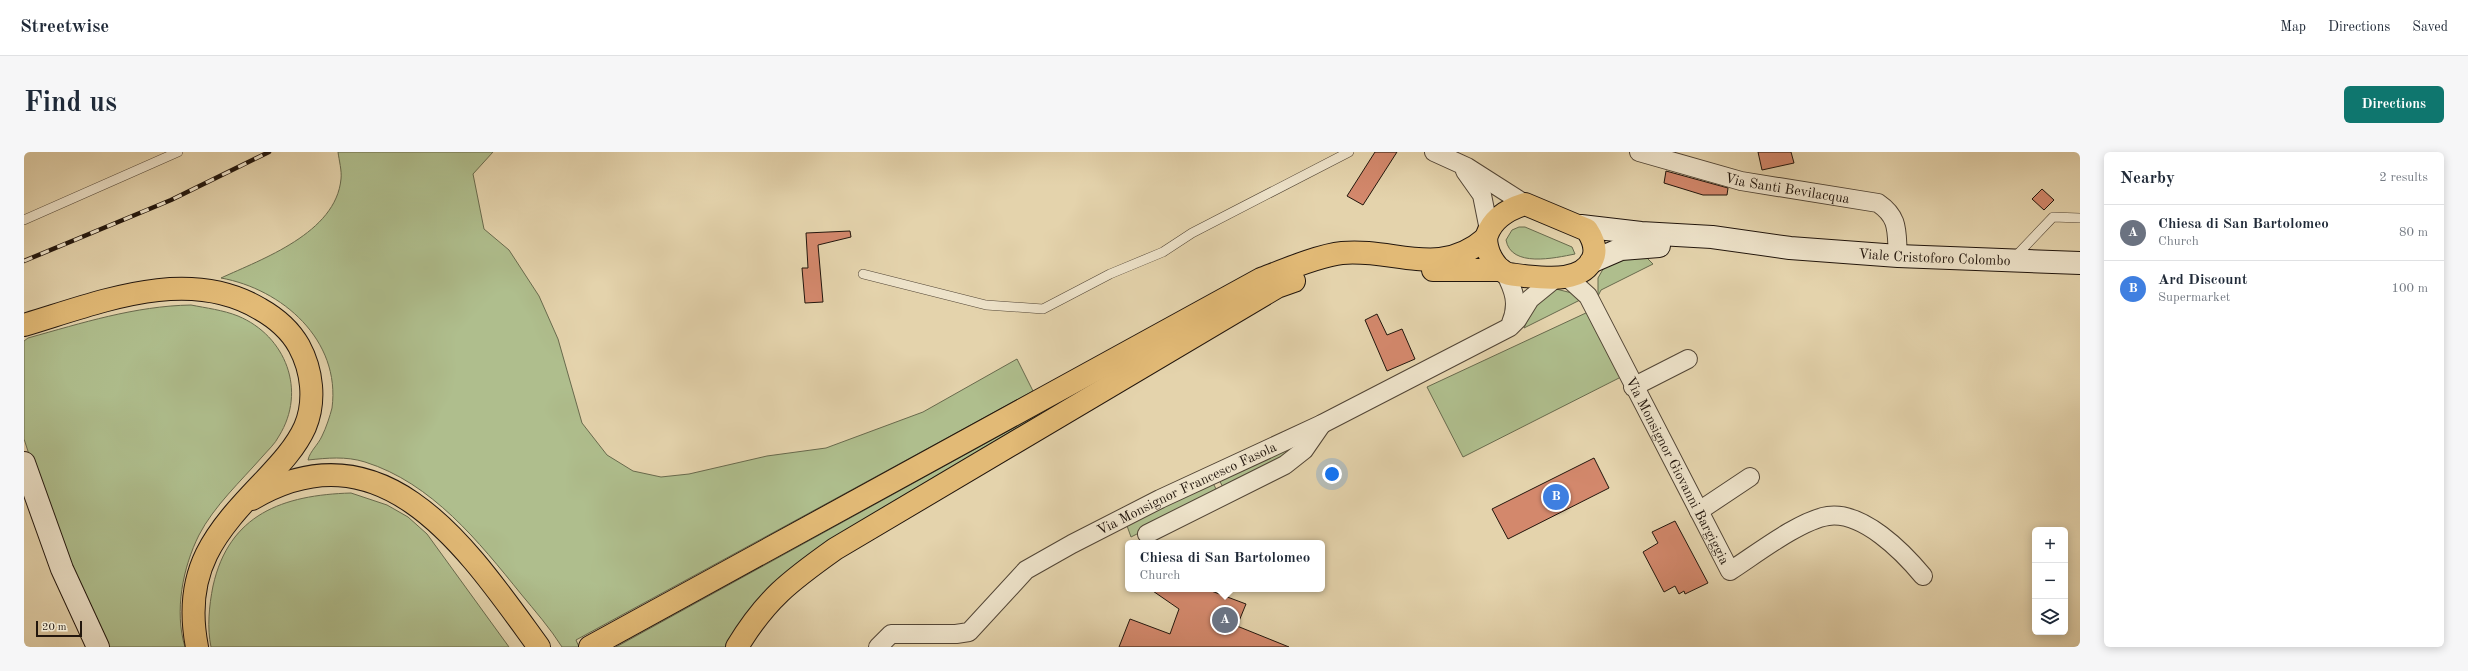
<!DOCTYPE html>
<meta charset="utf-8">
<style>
body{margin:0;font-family:"Old Standard TT",serif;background:#f6f6f7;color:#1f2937}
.controls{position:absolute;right:12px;bottom:12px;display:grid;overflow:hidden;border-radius:6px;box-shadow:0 2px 10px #0003}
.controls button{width:36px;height:36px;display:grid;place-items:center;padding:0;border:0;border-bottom:1px solid #e0e1e3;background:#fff;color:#1f2937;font:20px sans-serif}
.scale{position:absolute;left:12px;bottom:10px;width:46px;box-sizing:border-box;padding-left:4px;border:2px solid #22160d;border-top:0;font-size:11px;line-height:14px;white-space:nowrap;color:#22160d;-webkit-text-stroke:3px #ede2c9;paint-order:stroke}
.you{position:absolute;left:1308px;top:322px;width:14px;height:14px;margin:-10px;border:3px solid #fff;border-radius:50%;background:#1a73e8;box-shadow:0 0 0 6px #1a73e833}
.badge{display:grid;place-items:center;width:26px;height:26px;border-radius:50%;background:#0f766e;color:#fff;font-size:13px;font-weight:700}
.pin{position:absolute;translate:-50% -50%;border:2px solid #fff;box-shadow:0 1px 4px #0006}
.popup{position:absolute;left:1101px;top:388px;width:200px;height:52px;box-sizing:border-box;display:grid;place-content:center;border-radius:6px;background:#fff;filter:drop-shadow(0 1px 3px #0005);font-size:13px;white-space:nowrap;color:#747a83}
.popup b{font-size:15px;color:#1f2937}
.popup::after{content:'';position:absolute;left:50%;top:100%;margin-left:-8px;border:8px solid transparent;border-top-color:#fff}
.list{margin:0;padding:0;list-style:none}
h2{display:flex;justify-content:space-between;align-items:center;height:52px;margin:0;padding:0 16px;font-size:17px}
h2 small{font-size:13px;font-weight:400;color:#747a83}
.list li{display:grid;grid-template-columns:26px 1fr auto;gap:12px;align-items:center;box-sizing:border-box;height:56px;padding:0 16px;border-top:1px solid #e0e1e3}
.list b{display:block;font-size:15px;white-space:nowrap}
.list p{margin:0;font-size:13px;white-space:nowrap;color:#747a83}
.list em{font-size:13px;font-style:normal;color:#747a83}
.icon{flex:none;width:22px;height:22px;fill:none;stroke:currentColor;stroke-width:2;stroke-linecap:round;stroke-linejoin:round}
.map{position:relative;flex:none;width:2056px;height:495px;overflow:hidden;border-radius:6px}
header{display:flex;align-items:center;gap:24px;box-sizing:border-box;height:56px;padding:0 20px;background:#fff;border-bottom:1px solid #e0e1e3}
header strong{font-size:19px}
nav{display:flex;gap:22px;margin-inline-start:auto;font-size:14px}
.intro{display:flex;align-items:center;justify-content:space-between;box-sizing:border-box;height:96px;padding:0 24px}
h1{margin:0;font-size:28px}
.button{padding:10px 18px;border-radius:6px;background:#0f766e;color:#fff;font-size:14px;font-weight:700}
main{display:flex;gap:24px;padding:0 24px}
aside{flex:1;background:#fff;border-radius:6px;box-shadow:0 2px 10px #0003}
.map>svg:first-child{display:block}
.green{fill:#afbe8d;stroke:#686a4d}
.building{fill:#d3886c;stroke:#22160d}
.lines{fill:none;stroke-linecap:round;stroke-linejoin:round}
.service-casing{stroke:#524535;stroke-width:10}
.minor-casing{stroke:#524535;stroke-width:20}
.secondary-casing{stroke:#22160d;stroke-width:24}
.primary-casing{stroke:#22160d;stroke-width:24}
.service{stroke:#ede2c9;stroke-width:9}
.minor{stroke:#ede2c9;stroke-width:18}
.secondary{stroke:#ede2c9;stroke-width:22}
.primary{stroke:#e2ba76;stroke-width:22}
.rail-casing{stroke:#22160d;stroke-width:4.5}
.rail{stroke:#ede2c9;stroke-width:3;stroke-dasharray:9;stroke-linecap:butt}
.labels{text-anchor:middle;stroke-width:3.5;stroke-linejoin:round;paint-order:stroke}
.street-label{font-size:14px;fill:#22160d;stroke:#ede2c9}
</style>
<header>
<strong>Streetwise</strong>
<nav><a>Map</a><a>Directions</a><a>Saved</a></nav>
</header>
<div class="intro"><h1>Find us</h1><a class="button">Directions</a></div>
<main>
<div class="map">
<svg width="2056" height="495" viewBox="0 0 2056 495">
<rect width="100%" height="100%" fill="#e4d3ac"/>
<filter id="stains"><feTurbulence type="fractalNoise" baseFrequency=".005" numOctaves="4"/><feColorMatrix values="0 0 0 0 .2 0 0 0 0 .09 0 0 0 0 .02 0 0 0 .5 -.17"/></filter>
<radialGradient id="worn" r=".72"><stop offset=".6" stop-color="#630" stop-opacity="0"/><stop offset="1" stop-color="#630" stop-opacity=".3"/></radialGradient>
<!-- green -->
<g class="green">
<path d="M314,0H469L449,22L460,77L485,98L515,144L534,187L558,271L583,303L609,319L637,325L665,322L743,304L802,296L899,260L993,207L1009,239L552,488L555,495H538C526,476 511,459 497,442C455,390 408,331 341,310C322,304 303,306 284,308C286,299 294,293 298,284C302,276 306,264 308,256C317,188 258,137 197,126C238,107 312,81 317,27C318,19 315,8 314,0Z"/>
<path d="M1495,75H1501L1548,95L1551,102C1531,106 1487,116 1482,88L1488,78Z"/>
<path d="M1620,103L1629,112L1577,138L1574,144V126L1582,112Z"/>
<path d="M1532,137L1548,141L1556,148L1500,176L1511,151Z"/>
<path d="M167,153C182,156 199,158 214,164C262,184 283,239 255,284C251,292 244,298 238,305C217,329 190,354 175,383C159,415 150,459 161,495H80L14,330L0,287V189L4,186C58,171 111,154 167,153Z"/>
<path d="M1564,160L1597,225L1439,305L1403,235Z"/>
<path d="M1015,262L1017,264L865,352L799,395L702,495H592Z"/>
<path d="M1269,293L1271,297L1200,337L1194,326Z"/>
<path d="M1188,329L1194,341L1107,385L1102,371Z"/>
<path d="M327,341L363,353L384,365L403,382L485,495H187C183,476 185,454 189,434C205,362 259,343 327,341Z"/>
</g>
<!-- building -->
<g class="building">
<path d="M1351,0H1373L1339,53L1323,44Z"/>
<path d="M1734,0H1767L1770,11L1738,18Z"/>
<path d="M1642,19L1704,36L1703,43H1679L1640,31Z"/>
<path d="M2018,37L2030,48L2020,58L2008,47Z"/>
<path d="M826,79L827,85L794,93L799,150L781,151L778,116H784L782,81Z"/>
<path d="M1353,162L1363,183L1378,177L1391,207L1363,219L1341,168Z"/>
<path d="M1570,306L1585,336L1484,387L1468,357Z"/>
<path d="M1651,369L1684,431L1661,442L1660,439L1655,442L1651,434L1640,440L1619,400L1634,391L1628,380Z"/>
<path d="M1126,437H1182L1222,452L1213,474L1265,495H1095L1106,467L1146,482L1155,457Z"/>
</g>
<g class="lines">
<!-- service casing -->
<g class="service-casing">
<g id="service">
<path d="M0,68L154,0"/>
<path d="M1989,107L2029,65L2056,66"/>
<path d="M839,122L962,153L1019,157L1086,122L1139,100L1168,81L1325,0"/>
</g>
</g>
<!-- minor casing -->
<g class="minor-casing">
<g id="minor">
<path d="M1410,0L1443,15L1501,52"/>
<path id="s1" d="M1615,0L1717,29L1854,51C1876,66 1872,80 1874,104"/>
<path d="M1441,19L1458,43L1465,78"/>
<path d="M1481,121C1490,138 1495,152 1487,171"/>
<path id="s2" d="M1542,124L1564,144L1706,419C1731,403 1776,368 1804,364C1839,359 1879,400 1899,424"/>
<path d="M1609,235L1664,207"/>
<path d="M1675,359L1726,325"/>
<path d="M1123,382L1261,313L1280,298L1298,272"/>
<path id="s3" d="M854,495L867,482H932L945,480L1002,418L1048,392L1136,347L1298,272L1486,175L1493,168L1506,147L1533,125"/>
</g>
</g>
<!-- secondary casing -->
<g class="secondary-casing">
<g id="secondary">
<path id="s4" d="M1557,74L1617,81L1688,85L1766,96L1874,104L2056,111"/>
<path d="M1567,110L1597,97L1635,94"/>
<path d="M0,311L38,417L74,495"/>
</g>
</g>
<!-- primary casing -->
<g class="primary-casing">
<g id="primary">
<path d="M1501,52L1563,78C1569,87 1573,96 1569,106C1559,131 1522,126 1500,124C1494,123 1485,123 1480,120C1473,116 1468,108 1465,101C1463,95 1461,89 1463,83C1469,66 1485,57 1501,52Z"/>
<path d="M1409,118H1477"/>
<path d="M0,173C74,151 163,113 236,157C252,166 266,178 275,194C288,218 292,249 281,275C272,295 256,312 241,328C191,380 158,418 173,495"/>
<path d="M228,347C362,268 447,402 515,495"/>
<path d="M566,495L1237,127C1258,119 1296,103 1318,101C1371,96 1415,127 1462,86"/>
<path d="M713,495C742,447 766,429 811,397L1253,135L1270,129"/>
</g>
</g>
<!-- service -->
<use href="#service" class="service"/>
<!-- minor -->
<use href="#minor" class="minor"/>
<!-- secondary -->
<use href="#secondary" class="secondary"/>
<!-- primary -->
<use href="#primary" class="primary"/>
<!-- rail casing -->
<g class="rail-casing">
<path id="rail" d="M0,109L147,48L245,0"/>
</g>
<!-- rail -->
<use href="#rail" class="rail"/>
</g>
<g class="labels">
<!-- street labels -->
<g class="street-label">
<text dy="5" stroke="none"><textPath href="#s1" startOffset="153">Via Santi Bevilacqua</textPath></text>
<text dy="5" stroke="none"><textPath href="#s4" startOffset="355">Viale Cristoforo Colombo</textPath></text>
<text dy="5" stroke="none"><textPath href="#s2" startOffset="226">Via Monsignor Giovanni Bargiggia</textPath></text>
<text dy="5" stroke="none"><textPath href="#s3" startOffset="361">Via Monsignor Francesco Fasola</textPath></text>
</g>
</g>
<rect width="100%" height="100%" filter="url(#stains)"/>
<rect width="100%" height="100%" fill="url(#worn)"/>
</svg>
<div class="controls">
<button>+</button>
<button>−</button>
<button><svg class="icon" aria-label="layers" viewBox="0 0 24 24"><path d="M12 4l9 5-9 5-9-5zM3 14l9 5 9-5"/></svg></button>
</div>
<div class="scale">20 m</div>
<div class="you"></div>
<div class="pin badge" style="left:1201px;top:468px;background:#6b7280">A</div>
<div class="popup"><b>Chiesa di San Bartolomeo</b>Church</div>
<div class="pin badge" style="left:1532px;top:345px;background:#3f7fe0">B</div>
</div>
<aside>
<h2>Nearby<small>2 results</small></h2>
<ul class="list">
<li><span class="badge" style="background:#6b7280">A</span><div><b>Chiesa di San Bartolomeo</b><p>Church</p></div><em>80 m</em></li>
<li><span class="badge" style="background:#3f7fe0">B</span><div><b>Ard Discount</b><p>Supermarket</p></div><em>100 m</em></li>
</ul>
</aside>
</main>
